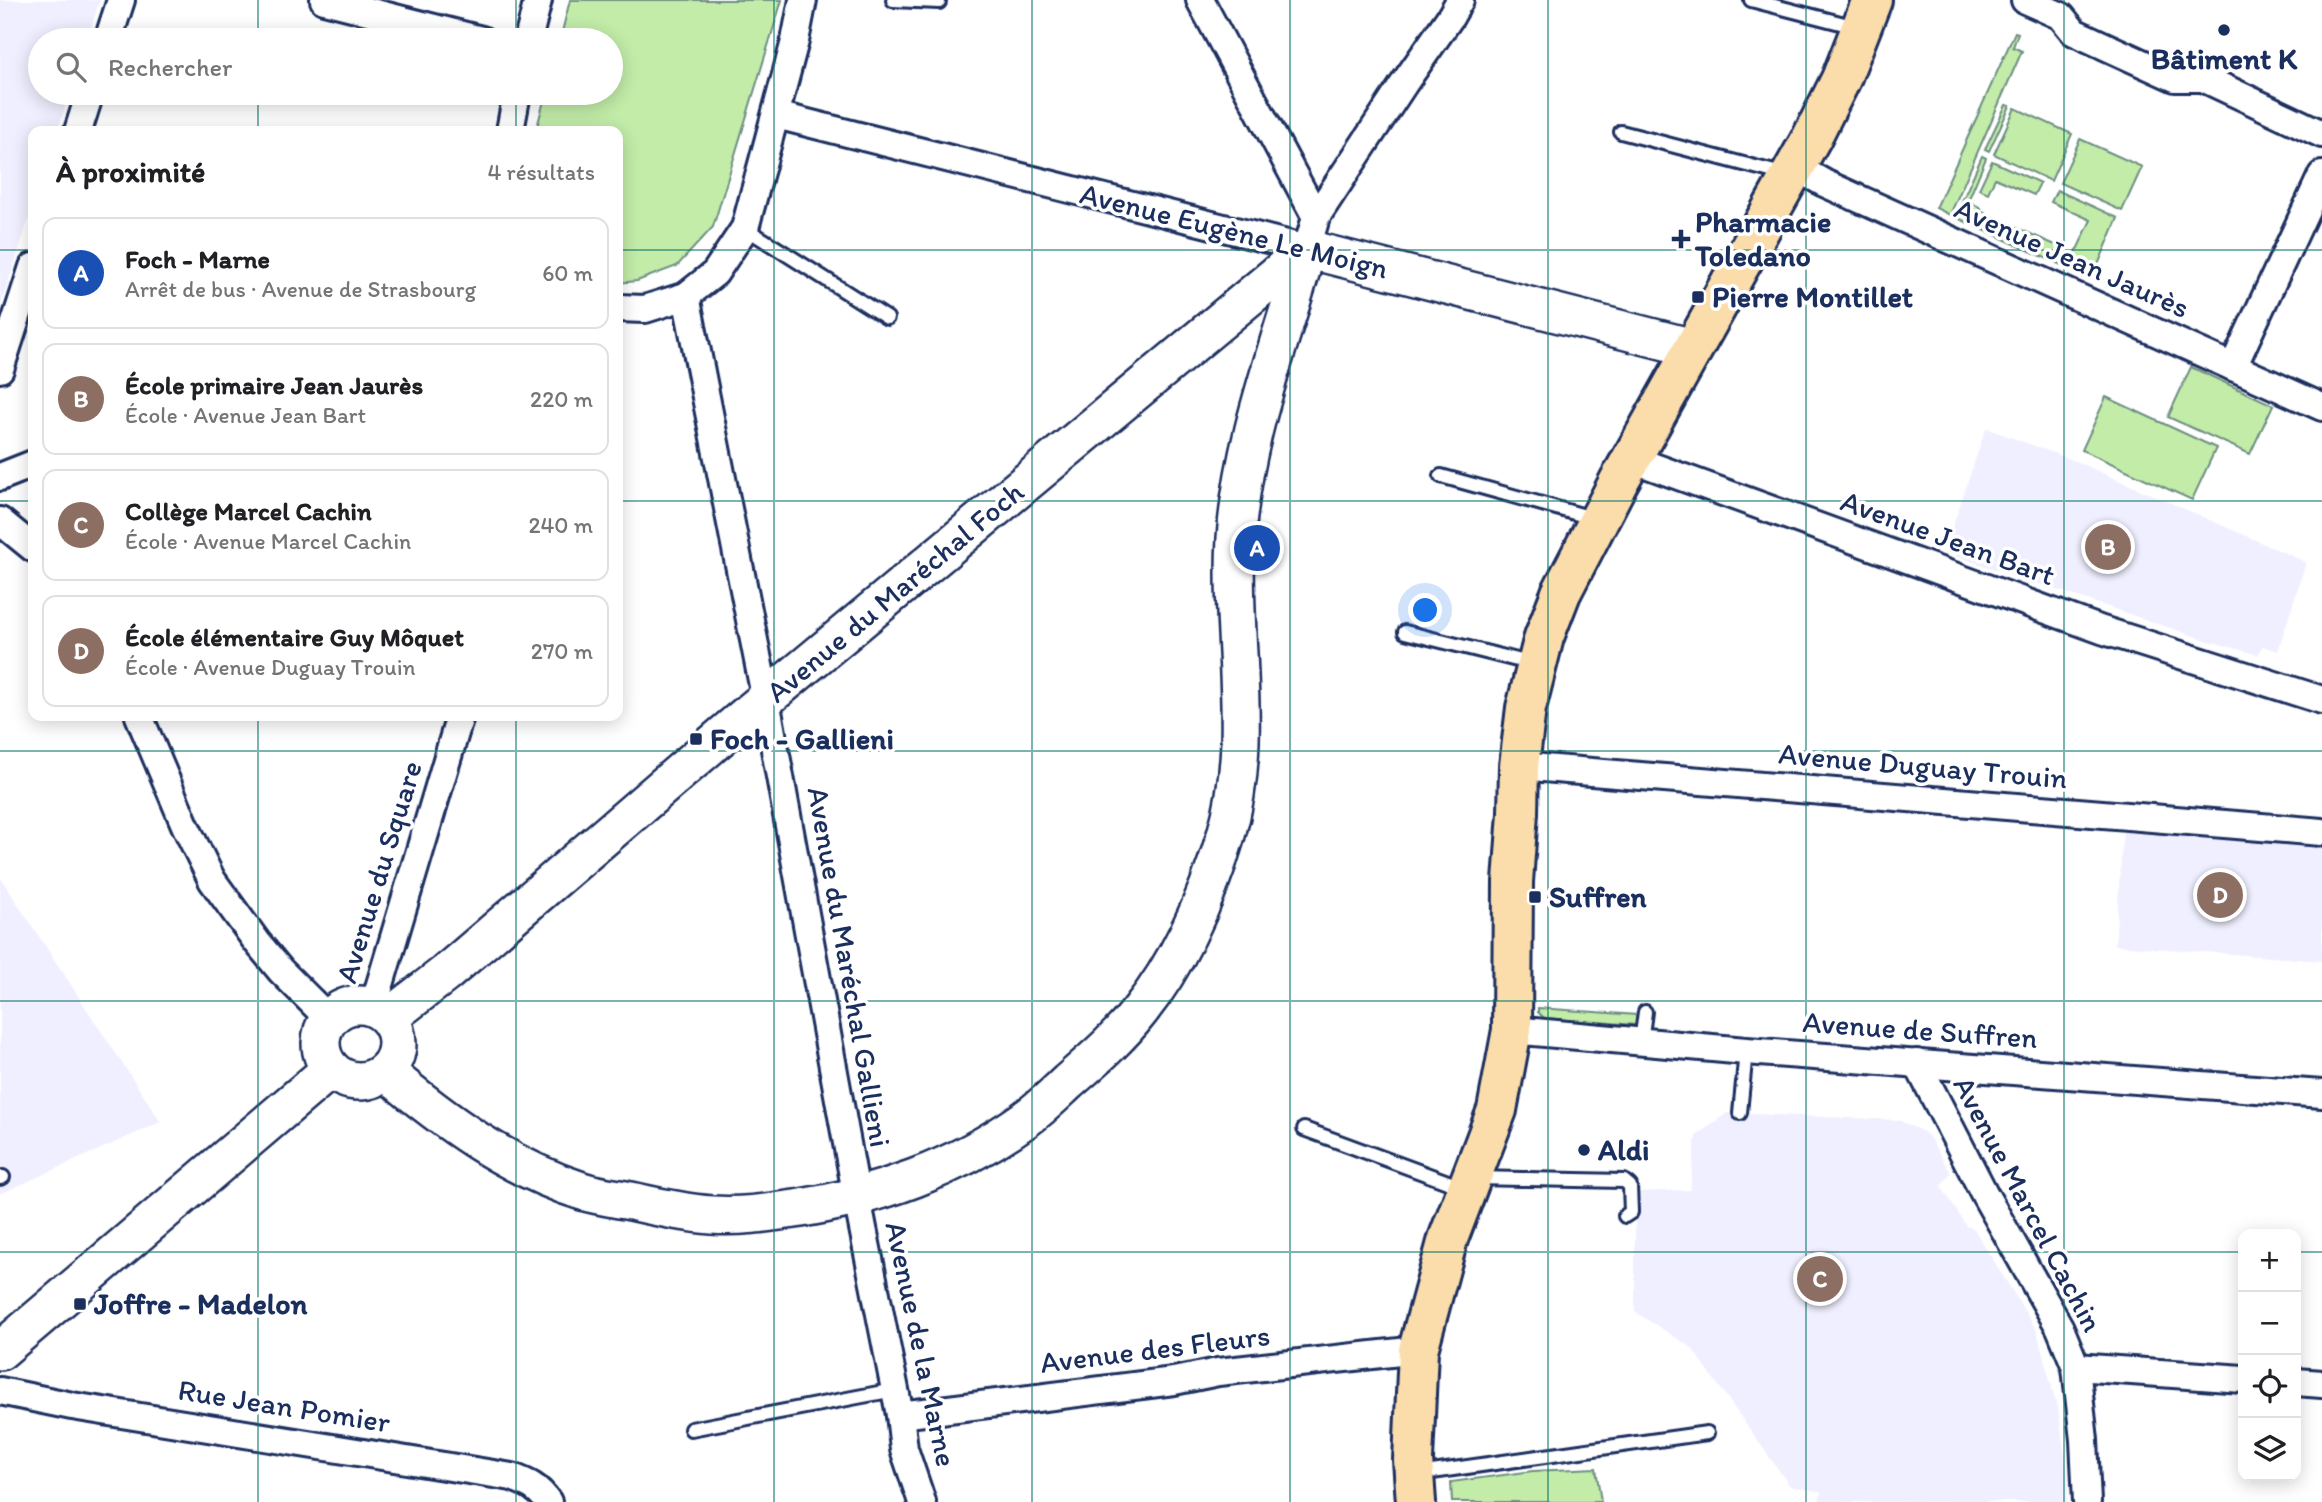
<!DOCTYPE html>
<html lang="fr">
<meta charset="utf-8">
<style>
body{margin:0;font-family:Itim,sans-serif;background:#f2f2f2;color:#202124}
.controls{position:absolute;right:21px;bottom:21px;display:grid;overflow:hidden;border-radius:14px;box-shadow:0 4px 18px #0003}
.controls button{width:63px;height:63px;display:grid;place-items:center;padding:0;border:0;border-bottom:2px solid #e0e0e0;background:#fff;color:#202124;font:35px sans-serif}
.you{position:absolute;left:1426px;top:611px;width:24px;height:24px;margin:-18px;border:5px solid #fff;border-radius:50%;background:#1a73e8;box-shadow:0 0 0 10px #1a73e833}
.badge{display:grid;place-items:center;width:46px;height:46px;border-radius:50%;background:#b45309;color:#fff;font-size:23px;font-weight:700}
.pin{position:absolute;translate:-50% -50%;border:4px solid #fff;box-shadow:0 2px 7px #0006}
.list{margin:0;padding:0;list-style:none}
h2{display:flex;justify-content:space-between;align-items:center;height:91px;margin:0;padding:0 28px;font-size:30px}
h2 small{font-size:23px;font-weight:400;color:#757577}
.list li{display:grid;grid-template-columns:46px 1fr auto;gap:21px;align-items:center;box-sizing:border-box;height:112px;margin:0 14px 14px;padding:0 14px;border:2px solid #e0e0e0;border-radius:14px}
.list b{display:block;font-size:26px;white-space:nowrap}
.list p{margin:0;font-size:23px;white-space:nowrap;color:#757577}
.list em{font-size:23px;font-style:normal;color:#757577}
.icon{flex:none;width:38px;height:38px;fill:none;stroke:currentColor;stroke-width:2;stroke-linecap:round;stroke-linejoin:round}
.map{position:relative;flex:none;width:2322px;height:1502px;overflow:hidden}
.search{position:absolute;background:#fff;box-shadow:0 4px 18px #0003;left:28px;top:28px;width:595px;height:77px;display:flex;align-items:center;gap:18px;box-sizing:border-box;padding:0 24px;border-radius:38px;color:#757577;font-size:26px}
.panel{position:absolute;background:#fff;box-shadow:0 4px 18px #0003;left:28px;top:126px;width:595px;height:595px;border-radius:14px}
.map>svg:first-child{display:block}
.built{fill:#f0efff}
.green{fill:#c2eca8;stroke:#6e8e83;stroke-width:2}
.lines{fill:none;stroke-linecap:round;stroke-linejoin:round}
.lane-casing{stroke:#1b2f5e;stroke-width:18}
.street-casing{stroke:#1b2f5e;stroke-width:32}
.secondary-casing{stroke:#1b2f5e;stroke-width:42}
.primary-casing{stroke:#1b2f5e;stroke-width:44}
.lane{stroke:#fff;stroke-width:12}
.street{stroke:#fff;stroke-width:26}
.secondary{stroke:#fff;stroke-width:37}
.primary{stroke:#fbddab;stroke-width:38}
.grid{fill:none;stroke:#0f766e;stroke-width:2;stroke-opacity:0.55}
.poi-dot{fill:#1b2f5e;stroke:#fff;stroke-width:2.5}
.labels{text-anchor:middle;stroke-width:7;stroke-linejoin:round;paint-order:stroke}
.poi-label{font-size:30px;font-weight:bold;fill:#1b2f5e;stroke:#fff;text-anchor:start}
.street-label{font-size:30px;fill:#1b2f5e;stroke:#fff}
</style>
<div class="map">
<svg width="2322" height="1502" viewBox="0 0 2322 1502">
<rect width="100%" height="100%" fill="#fff"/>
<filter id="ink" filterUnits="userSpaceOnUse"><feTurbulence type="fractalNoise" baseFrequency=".0143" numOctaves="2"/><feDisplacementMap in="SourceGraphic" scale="14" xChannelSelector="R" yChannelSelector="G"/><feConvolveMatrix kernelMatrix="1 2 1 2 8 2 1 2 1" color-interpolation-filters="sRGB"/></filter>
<g filter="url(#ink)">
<!-- built -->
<g class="built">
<path d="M0,0H100L87,40H40V93H70L57,131H33V206L0,308Z"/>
<path d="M1986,428L2070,459L2306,562L2278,651L2262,646L2258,655L2209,641L1944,552Z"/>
<path d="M2123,829L2322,845V961L2115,945Z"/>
<path d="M0,877L161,1122L0,1194Z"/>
<path d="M1727,1113L1899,1120L1927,1134L1951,1173L1941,1186L1966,1226L1974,1229L2037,1331L2059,1415L2069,1484L2067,1502H1819L1821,1492L1790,1486L1691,1347L1635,1312V1192L1690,1190L1696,1136Z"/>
</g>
<!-- green -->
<g class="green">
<path d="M570,0H782L713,227L677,266L637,281L618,283V131H536L546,93H611V40H560Z"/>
<path d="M2015,32L2018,33L2013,47L2022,51L1950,215L1936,208Z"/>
<path d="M2006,105L2010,106L1989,151L1985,149Z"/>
<path d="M2015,108L2072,134L2051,181L1994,154Z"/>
<path d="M2080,139L2142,167L2122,211L2060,183Z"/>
<path d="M1982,156L1986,158L1968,201L1981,208L1980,211L2075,254L2091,220L2051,202L2057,190L2118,218L2092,279L1955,217Z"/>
<path d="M1992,161L2040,183L2034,195L1995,178L1988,193L1979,189Z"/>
<path d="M2191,367L2273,405L2250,454L2168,417Z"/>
<path d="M2106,397L2216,448L2192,500L2082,450Z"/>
<path d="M1538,1008L1637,1015L1636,1025L1544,1018L1538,1012Z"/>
<path d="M1596,1468L1601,1502H1452L1451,1482L1533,1471Z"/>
</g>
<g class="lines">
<!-- lane casing -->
<g class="lane-casing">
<g id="lane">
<path d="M893,0L939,2"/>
<path d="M1751,0L1856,27"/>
<path d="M1621,132L1786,175"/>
<path d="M745,228L887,318"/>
<path d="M1441,476L1596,519"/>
<path d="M1405,632L1533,664"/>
<path d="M1641,1042L1645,1012"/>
<path d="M1740,1113L1746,1051"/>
<path d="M1304,1129L1464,1188"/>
<path d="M0,1178L3,1177"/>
<path d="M1475,1178L1624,1181L1630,1186L1631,1212L1625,1216"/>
<path d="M691,1429L894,1390"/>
<path d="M1418,1474L1707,1433"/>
</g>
</g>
<!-- street casing -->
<g class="street-casing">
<g id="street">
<path d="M324,0L482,40"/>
<path d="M1200,0L1316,217"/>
<path d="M2025,0L2061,16L2074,32L2175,78H2203L2322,134"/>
<path d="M108,40L121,0"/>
<path d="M528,40L538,0"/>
<path d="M776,115L1307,249L1316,217L1405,82L1451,16L1460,0"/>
<path d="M78,131L90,93"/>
<path d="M510,131L517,93"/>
<path d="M1796,167L1824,183L2322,407"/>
<path d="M686,296L768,711L857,1198L900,1415L904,1449L922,1502"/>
<path d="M618,308L645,309L686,296L715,273L745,228L795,41L803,0"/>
<path d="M2233,367L2322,175"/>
<path d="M0,369L33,267"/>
<path d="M1632,459L2102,630L2322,700"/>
<path d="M0,477L33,464"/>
<path d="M0,521L33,548"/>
<path d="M139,716L185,825L212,880L257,942L281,971L329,1019"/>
<path d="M1519,766L2322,832"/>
<path d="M373,1008L460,716"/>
<path d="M1512,1030L1746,1051L2322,1094"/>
<path d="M1917,1063L1985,1195L2060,1328L2076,1367L2084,1440L2087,1502"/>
<path d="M2076,1367L2243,1379"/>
<path d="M2296,1382L2322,1384"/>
<path d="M0,1391L72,1406L512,1477C528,1483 538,1487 548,1502"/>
<path d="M900,1415L1174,1381L1218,1372L1418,1350"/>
</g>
</g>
<!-- secondary casing -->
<g class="secondary-casing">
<g id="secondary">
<path d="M1307,249L1693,348"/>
<circle cx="359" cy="1043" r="38"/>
<path d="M388,1018L445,974L744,717L1307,249"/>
<path d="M385,1071C444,1121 507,1167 582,1191C598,1196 615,1198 631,1201C657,1207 685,1213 712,1215C740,1217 767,1213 795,1209C876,1197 957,1168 1024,1120C1040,1109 1054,1095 1068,1082C1093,1060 1118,1039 1139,1012C1180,961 1207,898 1226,835C1255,738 1230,637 1236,538C1243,436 1280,346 1307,249"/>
<path d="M0,1351L331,1069"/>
</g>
</g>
<!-- primary casing -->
<g class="primary-casing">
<path id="primary" d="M1416,1502L1413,1460L1418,1350L1448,1239L1497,1110L1512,1030L1513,882L1518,813L1519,766L1526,708L1544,637L1561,593L1619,481L1812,137L1841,79L1872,0"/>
</g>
<!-- lane -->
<use href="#lane" class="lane"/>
<!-- street -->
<use href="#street" class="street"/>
<!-- secondary -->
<use href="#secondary" class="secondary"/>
<!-- primary -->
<use href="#primary" class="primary"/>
</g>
</g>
<!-- grid -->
<path class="grid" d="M258,0V40M516,0V40M774,0V1502M1032,0V1502M1290,0V1502M1548,0V1502M1806,0V1502M2064,0V1502M258,93V131M516,93V131M0,250H33M618,250H2322M0,501H33M618,501H2322M258,716V1502M516,716V1502M0,751H2322M0,1001H2322M0,1252H2243M2296,1252H2322"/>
<!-- markers -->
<g class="poi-dot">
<circle cx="2224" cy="30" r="7"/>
<path d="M1677.5 228.5h7v7h7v7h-7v7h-7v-7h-7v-7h7z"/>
<rect x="1691" y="290" width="14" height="14" rx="3.5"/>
<rect x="689" y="732" width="14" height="14" rx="3.5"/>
<rect x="1528" y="890" width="14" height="14" rx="3.5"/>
<circle cx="1584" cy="1150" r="7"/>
<rect x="73" y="1297" width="14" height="14" rx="3.5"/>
</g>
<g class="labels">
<!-- poi labels -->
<g class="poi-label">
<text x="2224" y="69" text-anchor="middle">Bâtiment K</text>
<text x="1695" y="232">Pharmacie<tspan x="1695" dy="34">Toledano</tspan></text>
<text x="1712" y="307">Pierre Montillet</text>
<text x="710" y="749">Foch - Gallieni</text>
<text x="1549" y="907">Suffren</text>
<text x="1598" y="1160">Aldi</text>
<text x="94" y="1314">Joffre - Madelon</text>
</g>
<!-- street labels -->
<g class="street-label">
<text transform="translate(1234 231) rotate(14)" y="10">Avenue Eugène Le Moign</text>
<text transform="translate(2072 258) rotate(24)" y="10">Avenue Jean Jaurès</text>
<text transform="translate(1948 538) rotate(20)" y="10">Avenue Jean Bart</text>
<text transform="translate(895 592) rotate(-40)" y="10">Avenue du Maréchal Foch</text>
<text transform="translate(1923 766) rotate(5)" y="10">Avenue Duguay Trouin</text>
<text transform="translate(379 872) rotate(-73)" y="10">Avenue du Square</text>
<text transform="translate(849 967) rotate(80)" y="10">Avenue du Maréchal Gallieni</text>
<text transform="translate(1920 1030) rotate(4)" y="10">Avenue de Suffren</text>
<text transform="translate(2028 1204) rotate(62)" y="10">Avenue Marcel Cachin</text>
<text transform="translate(921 1344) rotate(78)" y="10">Avenue de la Marne</text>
<text transform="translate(1155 1349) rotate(-7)" y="10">Avenue des Fleurs</text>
<text transform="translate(284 1406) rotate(9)" y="10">Rue Jean Pomier</text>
</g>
</g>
</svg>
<div class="controls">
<button>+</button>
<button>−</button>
<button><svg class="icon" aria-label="locate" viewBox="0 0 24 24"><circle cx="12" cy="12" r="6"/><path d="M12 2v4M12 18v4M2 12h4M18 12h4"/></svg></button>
<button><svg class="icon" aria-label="layers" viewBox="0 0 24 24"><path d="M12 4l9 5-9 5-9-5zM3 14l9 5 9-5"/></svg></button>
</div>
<div class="you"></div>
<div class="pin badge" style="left:1257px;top:548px;background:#1a4fb4">A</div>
<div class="pin badge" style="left:2108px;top:547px;background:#8d6e63">B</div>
<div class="pin badge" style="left:1820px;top:1279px;background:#8d6e63">C</div>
<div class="pin badge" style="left:2220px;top:895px;background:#8d6e63">D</div>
<div class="search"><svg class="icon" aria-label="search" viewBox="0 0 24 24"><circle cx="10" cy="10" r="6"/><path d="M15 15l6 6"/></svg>Rechercher</div>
<section class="panel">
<h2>À proximité<small>4 résultats</small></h2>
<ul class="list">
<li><span class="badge" style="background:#1a4fb4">A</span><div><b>Foch - Marne</b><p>Arrêt de bus · Avenue de Strasbourg</p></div><em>60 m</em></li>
<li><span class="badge" style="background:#8d6e63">B</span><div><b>École primaire Jean Jaurès</b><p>École · Avenue Jean Bart</p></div><em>220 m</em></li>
<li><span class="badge" style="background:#8d6e63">C</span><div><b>Collège Marcel Cachin</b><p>École · Avenue Marcel Cachin</p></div><em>240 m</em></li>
<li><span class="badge" style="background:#8d6e63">D</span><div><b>École élémentaire Guy Môquet</b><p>École · Avenue Duguay Trouin</p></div><em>270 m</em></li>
</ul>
</section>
</div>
